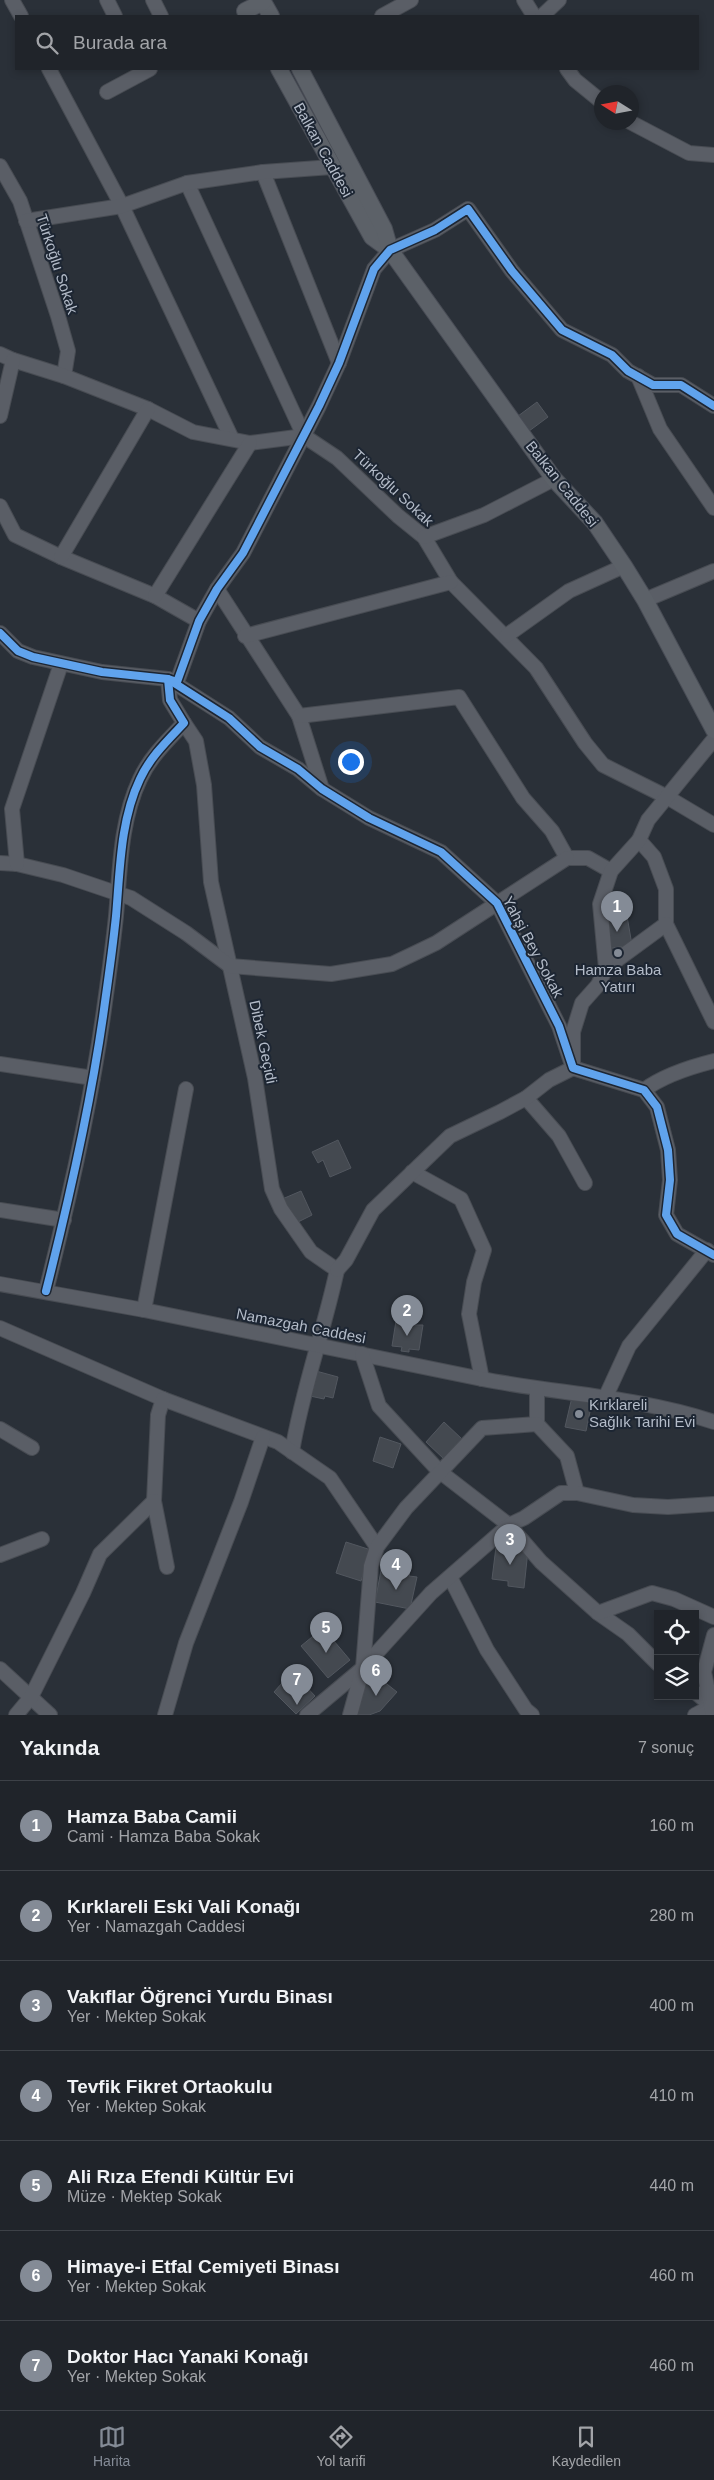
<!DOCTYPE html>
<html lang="tr">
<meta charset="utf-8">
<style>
body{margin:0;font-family:Helvetica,sans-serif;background:#282c32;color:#f1f3f6}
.controls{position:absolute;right:15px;bottom:15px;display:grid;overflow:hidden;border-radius:0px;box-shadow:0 2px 8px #0003}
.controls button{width:45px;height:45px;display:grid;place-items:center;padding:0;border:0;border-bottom:1px solid #3d4147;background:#20242a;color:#f1f3f6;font:25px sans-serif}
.compass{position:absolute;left:594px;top:85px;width:45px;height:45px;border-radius:50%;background:#20242a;box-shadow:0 2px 8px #0003;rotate:281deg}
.you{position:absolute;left:350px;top:761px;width:18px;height:18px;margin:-12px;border:4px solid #fff;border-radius:50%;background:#1a73e8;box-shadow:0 0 0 8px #1a73e833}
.badge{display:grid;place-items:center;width:32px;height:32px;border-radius:50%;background:#848b96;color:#fff;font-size:16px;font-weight:700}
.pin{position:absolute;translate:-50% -41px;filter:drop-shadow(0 1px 2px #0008)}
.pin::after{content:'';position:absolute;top:26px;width:18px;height:15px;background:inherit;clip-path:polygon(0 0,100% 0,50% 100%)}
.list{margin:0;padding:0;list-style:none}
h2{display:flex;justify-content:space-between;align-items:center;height:65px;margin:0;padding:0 20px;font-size:21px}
h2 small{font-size:16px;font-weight:400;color:#a2a4a8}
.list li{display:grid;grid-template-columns:32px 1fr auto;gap:15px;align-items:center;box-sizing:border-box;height:90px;padding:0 20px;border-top:1px solid #3d4147}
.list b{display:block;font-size:19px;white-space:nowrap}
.list p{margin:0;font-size:16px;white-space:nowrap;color:#a2a4a8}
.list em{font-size:16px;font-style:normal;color:#a2a4a8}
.icon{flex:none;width:28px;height:28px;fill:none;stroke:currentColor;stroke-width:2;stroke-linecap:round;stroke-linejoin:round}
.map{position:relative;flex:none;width:714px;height:1715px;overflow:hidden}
.search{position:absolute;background:#20242a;box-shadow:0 2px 8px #0003;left:15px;right:15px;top:15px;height:55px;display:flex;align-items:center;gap:12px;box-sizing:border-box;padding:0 18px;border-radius:0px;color:#a2a4a8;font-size:19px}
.sheet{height:695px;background:#20242a}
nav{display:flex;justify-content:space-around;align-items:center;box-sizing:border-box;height:70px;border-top:1px solid #3d4147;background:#20242a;font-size:14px;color:#a2a4a8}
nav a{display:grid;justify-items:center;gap:2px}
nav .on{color:#848b96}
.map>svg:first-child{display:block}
.building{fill:#444950;stroke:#52575f}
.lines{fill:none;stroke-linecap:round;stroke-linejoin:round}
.minor-casing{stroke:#484c53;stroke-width:16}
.major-casing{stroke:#484c55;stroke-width:18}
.minor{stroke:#5a5e66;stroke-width:14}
.major{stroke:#5c6168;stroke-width:16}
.cycleway-casing{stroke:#1d2633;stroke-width:11}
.cycleway{stroke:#60a3ed;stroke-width:8}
.poi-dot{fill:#848b96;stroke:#1d2633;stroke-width:2}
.labels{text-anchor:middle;stroke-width:4;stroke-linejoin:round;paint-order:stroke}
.street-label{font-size:15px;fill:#b4bcc9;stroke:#1d2633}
.poi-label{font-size:15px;fill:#b4bcc9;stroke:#1d2633}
</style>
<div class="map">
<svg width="714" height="1715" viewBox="0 0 714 1715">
<rect width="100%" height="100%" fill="#2a3038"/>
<!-- building -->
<g class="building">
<path d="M537,402L548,417L525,434L514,419Z"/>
<path d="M627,916L632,945L607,949L602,920Z"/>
<path d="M338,1140L351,1168L330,1177L323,1160L318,1163L312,1152Z"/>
<path d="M301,1191L312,1215L292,1225L280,1200Z"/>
<path d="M396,1321L406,1322V1325H423L419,1350L409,1349V1352L401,1351L402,1347L392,1346Z"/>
<path d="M316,1371L338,1377L333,1398L325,1396L324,1399L310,1396Z"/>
<path d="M572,1397L592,1402L586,1431L565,1427Z"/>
<path d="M444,1422L463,1440L445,1460L426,1442Z"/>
<path d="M380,1437L401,1444L393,1468L373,1461Z"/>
<path d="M346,1542L371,1550L361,1581L336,1573Z"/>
<path d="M506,1545L519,1546V1549L528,1550L524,1588L508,1586V1581L492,1579L496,1547L506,1548Z"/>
<path d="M383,1560L411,1563L409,1576L417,1577L410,1609L375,1602Z"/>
<path d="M323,1628L350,1660L328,1678L301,1646Z"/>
<path d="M373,1673L397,1692L380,1711L369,1715H353L356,1700Z"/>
<path d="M301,1681L315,1696L296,1714L274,1692L282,1683L290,1692Z"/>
</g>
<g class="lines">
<!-- minor casing -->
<g class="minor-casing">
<g id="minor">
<path d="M12,0L21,16"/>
<path d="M107,0L115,16"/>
<path d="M153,0L161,16"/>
<path d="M524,0L534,16"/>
<path d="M382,16L411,0"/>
<path d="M542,16L559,0"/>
<path d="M49,69L122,206L232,439"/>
<path d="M567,69L575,80L602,102"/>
<path d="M107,92L150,69"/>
<path d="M630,122L689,153L714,155"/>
<path d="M0,166L20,201L58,316L68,351L64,376"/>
<path d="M263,172L339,363"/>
<path d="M187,183L304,436"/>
<path d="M26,221L122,206L187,183L263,172L332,167"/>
<path d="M0,354L13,360L64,376L148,409L193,432L250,443L304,436L337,458L398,516L424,537L451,582L536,668L585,743L603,765L667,797L714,825"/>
<path d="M638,376L660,429L714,508"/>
<path d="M0,416L13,360"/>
<path d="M0,506L15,535L61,557L155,596L199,621"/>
<path d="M424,537L484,515L554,479"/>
<path d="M61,557L148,409"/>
<path d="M217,589L299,716L322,789"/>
<path d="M155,596L250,443"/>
<path d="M645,600L714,571"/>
<path d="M0,633L18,651L33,657L102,672L168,679L229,718L260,747L298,769L322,789L369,818L441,852L497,903L559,1026L573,1068L644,1090L657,1107L668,1150L670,1180L666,1215L677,1234L714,1255"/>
<path d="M245,636L451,582"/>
<path d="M506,636L569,591L624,566"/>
<path d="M299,716L459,697L523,798L552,831L567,858H588L611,871"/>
<path d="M184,723L196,741L204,785L211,882L255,1078L272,1189L281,1209L311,1252L337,1270C324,1331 302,1390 292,1452"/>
<path d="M639,840L654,857L666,889V924L714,1022"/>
<path d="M0,863L17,864L63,875L131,898L186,933L230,966L331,974L392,964L411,955L436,943L567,858"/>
<path d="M17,864L12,809L61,664"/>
<path d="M606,968L666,924"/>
<path d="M0,1064L93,1078"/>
<path d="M644,1090C664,1075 690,1067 714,1061"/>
<path d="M526,1098L559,1136L585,1183"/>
<path d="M412,1172L461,1199L484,1250L474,1282L469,1314L482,1379"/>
<path d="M0,1210L64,1220"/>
<path d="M337,1270L346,1260L373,1210L450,1136L500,1112L526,1098L549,1080L573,1068V1032L582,1003L598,985L606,968L600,904L611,871L639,840L648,820L714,739"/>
<path d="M0,1284L144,1310L482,1379C560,1394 639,1397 714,1422"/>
<path d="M46,1291C70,1196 92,1100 105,1002C109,974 113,945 116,916C120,871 120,821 140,779C150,757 168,740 184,723L170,700L168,679L177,682L199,621L217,589L243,553L319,406L339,363L374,269L390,250L435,230L468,209L512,271L562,330L612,355L628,371L653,385H681L714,406"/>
<path d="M144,1310L186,1089"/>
<path d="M0,1328L163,1399L278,1442L330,1478L377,1547"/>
<path d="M362,1354L379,1406L439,1471L509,1525L541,1562L598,1613L628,1634L658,1664"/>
<path d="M537,1390V1424L567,1456L577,1493"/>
<path d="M606,1396L629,1346L707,1250"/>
<path d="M163,1399L158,1415L154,1501L167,1567"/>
<path d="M0,1429L32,1448"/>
<path d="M0,1555L42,1539"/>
<path d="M450,1577L487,1650L526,1710L532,1715"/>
<path d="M598,1613L652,1593L674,1599L714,1617"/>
<path d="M0,1669L50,1715"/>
<path d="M695,1692L712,1706"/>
<path d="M16,1715L31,1697L83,1593L100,1554L154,1501"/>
<path d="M165,1715L186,1643L241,1502L263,1437"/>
<path d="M307,1715L363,1668L431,1593L509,1525L524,1518L561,1493H577L633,1505L668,1507L714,1504"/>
<path d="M350,1715L363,1668L371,1566L377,1547L406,1508L482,1428L537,1424"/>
<path d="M695,1715L712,1706L714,1701"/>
<path d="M713,1715L704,1672L714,1635"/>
</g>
</g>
<!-- major casing -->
<g class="major-casing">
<g id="major">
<path d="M262,0L271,16"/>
<path d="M245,11L263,2"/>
<path d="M279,69L372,237L390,250"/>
<path d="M300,69L384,229L390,250L554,479L595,523L624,566L645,600L714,730"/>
</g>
</g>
<!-- minor -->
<use href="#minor" class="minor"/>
<!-- major -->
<use href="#major" class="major"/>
<!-- cycleway casing -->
<g class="cycleway-casing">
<g id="cycleway">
<path d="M0,633L18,651L33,657L102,672L168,679L229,718L260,747L298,769L322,789L369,818L441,852L497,903L559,1026L573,1068L644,1090L657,1107L668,1150L670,1180L666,1215L677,1234L714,1255"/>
<path d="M46,1291C70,1196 92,1100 105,1002C109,974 113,945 116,916C120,871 120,821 140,779C150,757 168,740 184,723L170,700L168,679L177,682L199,621L217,589L243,553L319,406L339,363L374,269L390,250L435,230L468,209L512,271L562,330L612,355L628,371L653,385H681L714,406"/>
</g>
</g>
<!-- cycleway -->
<use href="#cycleway" class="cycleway"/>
</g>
<!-- markers -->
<g class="poi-dot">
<circle cx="618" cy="953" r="5"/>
<circle cx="579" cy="1414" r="5"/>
</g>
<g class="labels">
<!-- street labels -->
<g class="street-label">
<text transform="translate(323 150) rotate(61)" y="5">Balkan Caddesi</text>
<text transform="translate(57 264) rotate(72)" y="5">Türkoğlu Sokak</text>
<text transform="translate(562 484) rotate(51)" y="5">Balkan Caddesi</text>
<text transform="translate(393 488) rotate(43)" y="5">Türkoğlu Sokak</text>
<text transform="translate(533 947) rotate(62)" y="5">Yahşi Bey Sokak</text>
<text transform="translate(263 1042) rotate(78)" y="5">Dibek Geçidi</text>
<text transform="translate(301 1326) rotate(11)" y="5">Namazgah Caddesi</text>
</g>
<!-- poi labels -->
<g class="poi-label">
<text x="618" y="975">Hamza Baba<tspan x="618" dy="17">Yatırı</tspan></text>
<text x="589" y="1410" text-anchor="start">Kırklareli<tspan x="589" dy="17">Sağlık Tarihi Evi</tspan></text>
</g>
</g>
</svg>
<div class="controls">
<button><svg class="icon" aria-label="locate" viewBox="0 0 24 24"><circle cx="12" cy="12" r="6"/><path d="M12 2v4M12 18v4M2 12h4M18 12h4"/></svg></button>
<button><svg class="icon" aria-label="layers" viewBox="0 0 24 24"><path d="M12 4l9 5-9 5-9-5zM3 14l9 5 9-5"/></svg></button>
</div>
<svg class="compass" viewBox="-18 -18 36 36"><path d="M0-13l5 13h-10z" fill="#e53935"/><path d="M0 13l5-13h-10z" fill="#a2a4a8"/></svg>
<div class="you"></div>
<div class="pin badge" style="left:617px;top:932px">1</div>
<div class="pin badge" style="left:407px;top:1336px">2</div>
<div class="pin badge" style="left:510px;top:1565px">3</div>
<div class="pin badge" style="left:396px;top:1590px">4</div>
<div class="pin badge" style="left:326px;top:1653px">5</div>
<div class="pin badge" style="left:376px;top:1696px">6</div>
<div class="pin badge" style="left:297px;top:1705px">7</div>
<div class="search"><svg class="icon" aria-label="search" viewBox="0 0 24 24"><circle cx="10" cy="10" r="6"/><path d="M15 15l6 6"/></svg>Burada ara</div>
</div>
<section class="sheet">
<h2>Yakında<small>7 sonuç</small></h2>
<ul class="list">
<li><span class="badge">1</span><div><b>Hamza Baba Camii</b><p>Cami · Hamza Baba Sokak</p></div><em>160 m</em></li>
<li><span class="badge">2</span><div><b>Kırklareli Eski Vali Konağı</b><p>Yer · Namazgah Caddesi</p></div><em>280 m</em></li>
<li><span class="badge">3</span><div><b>Vakıflar Öğrenci Yurdu Binası</b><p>Yer · Mektep Sokak</p></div><em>400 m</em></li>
<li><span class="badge">4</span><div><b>Tevfik Fikret Ortaokulu</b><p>Yer · Mektep Sokak</p></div><em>410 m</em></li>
<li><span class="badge">5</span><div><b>Ali Rıza Efendi Kültür Evi</b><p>Müze · Mektep Sokak</p></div><em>440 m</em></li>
<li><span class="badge">6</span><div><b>Himaye-i Etfal Cemiyeti Binası</b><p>Yer · Mektep Sokak</p></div><em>460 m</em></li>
<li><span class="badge">7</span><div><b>Doktor Hacı Yanaki Konağı</b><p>Yer · Mektep Sokak</p></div><em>460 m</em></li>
</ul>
</section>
<nav>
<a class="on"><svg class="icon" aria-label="map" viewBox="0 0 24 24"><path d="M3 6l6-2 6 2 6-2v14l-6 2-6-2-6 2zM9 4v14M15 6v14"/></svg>Harita</a>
<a><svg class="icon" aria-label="directions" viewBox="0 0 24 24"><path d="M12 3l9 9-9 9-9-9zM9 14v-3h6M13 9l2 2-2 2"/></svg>Yol tarifi</a>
<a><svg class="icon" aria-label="saved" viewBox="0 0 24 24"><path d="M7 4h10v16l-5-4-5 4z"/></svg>Kaydedilen</a>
</nav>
